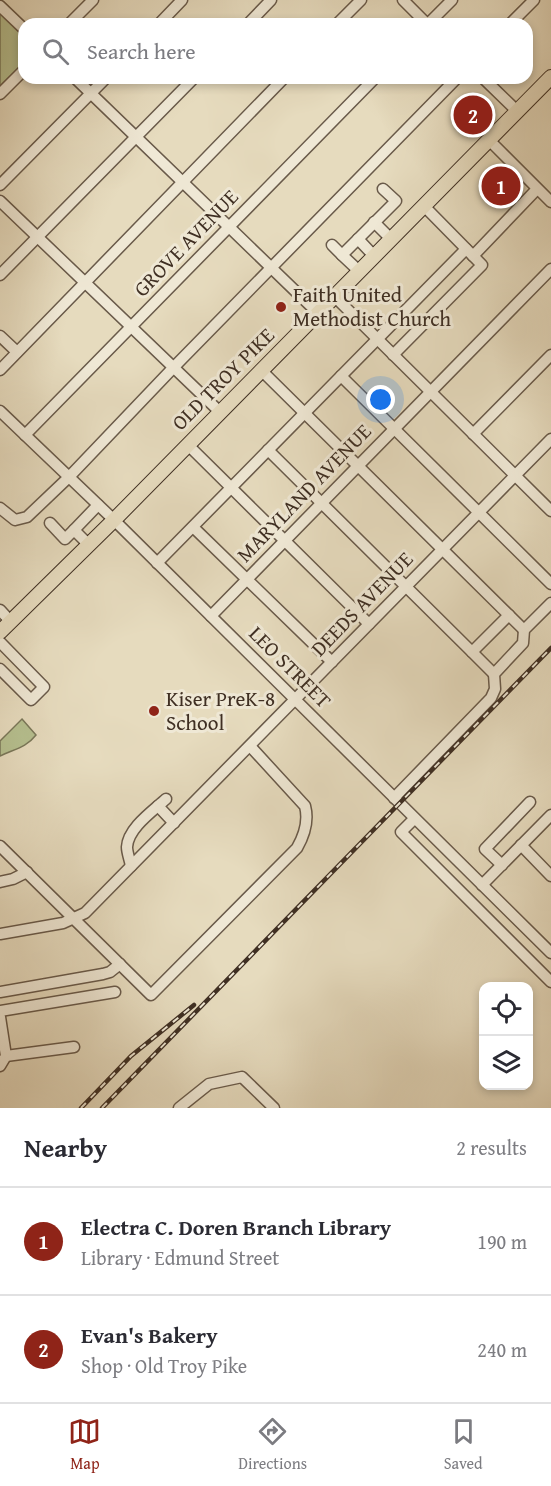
<!DOCTYPE html>
<meta charset="utf-8">
<style>
body{margin:0;font-family:"Gentium Book Plus",serif;background:#f7f7f7;color:#2b2b33}
.controls{position:absolute;right:18px;bottom:18px;display:grid;overflow:hidden;border-radius:12px;box-shadow:0 3px 9px #0003}
.controls button{width:54px;height:54px;display:grid;place-items:center;padding:0;border:0;border-bottom:2px solid #e1e1e2;background:#fff;color:#2b2b33;font:30px sans-serif}
.you{position:absolute;left:381px;top:400px;width:21px;height:21px;margin:-15px;border:4px solid #fff;border-radius:50%;background:#1a73e8;box-shadow:0 0 0 9px #1a73e833}
.badge{display:grid;place-items:center;width:39px;height:39px;border-radius:50%;background:#8f2418;color:#fff;font-size:20px;font-weight:700}
.pin{position:absolute;translate:-50% -50%;border:3px solid #fff;box-shadow:0 2px 6px #0006}
.list{margin:0;padding:0;list-style:none}
h2{display:flex;justify-content:space-between;align-items:center;height:78px;margin:0;padding:0 24px;font-size:26px}
h2 small{font-size:20px;font-weight:400;color:#7c7c81}
.list li{display:grid;grid-template-columns:39px 1fr auto;gap:18px;align-items:center;box-sizing:border-box;height:108px;padding:0 24px;border-top:2px solid #e1e1e2}
.list b{display:block;font-size:22px;white-space:nowrap}
.list p{margin:0;font-size:20px;white-space:nowrap;color:#7c7c81}
.list em{font-size:20px;font-style:normal;color:#7c7c81}
.icon{flex:none;width:33px;height:33px;fill:none;stroke:currentColor;stroke-width:2;stroke-linecap:round;stroke-linejoin:round}
.map{position:relative;flex:none;width:551px;height:1108px;overflow:hidden}
.search{position:absolute;background:#fff;box-shadow:0 3px 9px #0003;left:18px;right:18px;top:18px;height:66px;display:flex;align-items:center;gap:15px;box-sizing:border-box;padding:0 21px;border-radius:18px;color:#7c7c81;font-size:22px}
.sheet{height:294px;background:#fff}
nav{display:flex;justify-content:space-around;align-items:center;box-sizing:border-box;height:84px;border-top:2px solid #e1e1e2;background:#fff;font-size:16px;color:#7c7c81}
nav a{display:grid;justify-items:center;gap:3px}
nav .on{color:#8f2418}
.map>svg:first-child{display:block}
.green{fill:#b6c090;stroke:#7a785a;stroke-width:1.5}
.lines{fill:none;stroke-linecap:round;stroke-linejoin:round}
.minor-casing{stroke:#695a4a;stroke-width:13}
.major-casing{stroke:#3f2f23;stroke-width:16}
.minor{stroke:#efe8d5;stroke-width:10}
.major{stroke:#e6dbbe;stroke-width:14}
.rail-casing{stroke:#3f2f23;stroke-width:4.5}
.rail{stroke:#efe8d5;stroke-width:2;stroke-dasharray:7;stroke-linecap:butt}
.poi-dot{fill:#8f2418;stroke:#efe8d5;stroke-width:2}
.labels{text-anchor:middle;stroke-width:6;stroke-linejoin:round;paint-order:stroke}
.street-label{font-size:21px;fill:#3f2f23;stroke:#efe8d5}
.poi-label{font-size:21px;fill:#3f2f23;stroke:#efe8d5;text-anchor:start}
</style>
<div class="map">
<svg width="551" height="1108" viewBox="0 0 551 1108">
<rect width="100%" height="100%" fill="#e6dbbe"/>
<filter id="stains"><feTurbulence type="fractalNoise" baseFrequency=".00333" numOctaves="4"/><feColorMatrix values="0 0 0 0 .2 0 0 0 0 .09 0 0 0 0 .02 0 0 0 .5 -.17"/></filter>
<radialGradient id="worn" r=".72"><stop offset=".6" stop-color="#630" stop-opacity="0"/><stop offset="1" stop-color="#630" stop-opacity=".3"/></radialGradient>
<!-- green -->
<g class="green">
<path d="M0,6L24,29V70L0,94Z"/>
<path d="M22,719L36,735C26,748 14,749 0,756V741Z"/>
</g>
<g class="lines">
<!-- minor casing -->
<g class="minor-casing">
<g id="minor">
<path d="M403,0L427,24"/>
<path d="M0,6L24,29"/>
<path d="M69,24L93,0"/>
<path d="M159,24L182,0"/>
<path d="M248,24L271,0"/>
<path d="M337,24L361,0"/>
<path d="M428,24L452,0"/>
<path d="M510,24L534,0"/>
<path d="M75,78L318,313"/>
<path d="M483,78L517,111"/>
<path d="M0,94L24,70"/>
<path d="M489,140L551,202"/>
<path d="M0,185L106,78"/>
<path d="M0,201L220,412"/>
<path d="M374,222L391,239"/>
<path d="M358,239L374,256"/>
<path d="M332,245L342,255L396,201L383,189"/>
<path d="M342,255L359,271"/>
<path d="M473,256L537,189"/>
<path d="M0,275L194,78"/>
<path d="M334,296L551,511"/>
<path d="M0,336L17,352"/>
<path d="M393,355L482,265L424,206"/>
<path d="M0,370L284,78"/>
<path d="M261,370L524,630"/>
<path d="M341,376L551,584"/>
<path d="M0,411L114,520L551,953"/>
<path d="M473,434L551,355"/>
<path d="M25,435L375,78"/>
<path d="M188,445L369,624"/>
<path d="M268,450L472,652L509,615"/>
<path d="M0,508L15,520L27,517L69,477L173,368L457,78"/>
<path d="M50,523L65,539L74,530"/>
<path d="M193,527L332,662"/>
<path d="M89,545L74,530L98,505"/>
<path d="M157,563L466,249"/>
<path d="M0,610L11,622"/>
<path d="M211,616L551,269"/>
<path d="M0,642L44,687L31,700L0,669"/>
<path d="M472,652L494,674"/>
<path d="M394,798L491,698L495,689L494,674L523,643L524,630L551,603"/>
<path d="M158,806L174,823"/>
<path d="M414,819L401,832L551,982"/>
<path d="M521,845L551,876"/>
<path d="M0,846L151,995L297,848C305,834 309,821 305,806L250,746"/>
<path d="M502,865L485,849L530,802"/>
<path d="M131,866C130,860 127,853 127,847C128,828 153,811 166,799"/>
<path d="M0,882L13,879L27,872"/>
<path d="M482,885L551,815"/>
<path d="M0,934L63,923L85,913L551,439"/>
<path d="M0,992L103,974L110,972L120,964"/>
<path d="M0,1011L115,992"/>
<path d="M0,1017L6,1056L0,1066"/>
<path d="M6,1056L74,1047"/>
<path d="M179,1108L209,1084L242,1077L274,1108"/>
</g>
</g>
<!-- major casing -->
<g class="major-casing">
<path id="major" d="M0,632L114,520L551,77"/>
</g>
<!-- minor -->
<use href="#minor" class="minor"/>
<!-- major -->
<use href="#major" class="major"/>
<!-- rail casing -->
<g class="rail-casing">
<g id="rail">
<path d="M81,1108L131,1056L194,1005"/>
<path d="M102,1108L551,648"/>
</g>
</g>
<!-- rail -->
<use href="#rail" class="rail"/>
</g>
<!-- markers -->
<g class="poi-dot">
<circle cx="281" cy="307" r="6"/>
<circle cx="154" cy="711" r="6"/>
</g>
<g class="labels">
<!-- street labels -->
<g class="street-label">
<text transform="translate(186 243) rotate(-46)" y="7">GROVE AVENUE</text>
<text transform="translate(223 379) rotate(-45)" y="7">OLD TROY PIKE</text>
<text transform="translate(304 493) rotate(-46)" y="7">MARYLAND AVENUE</text>
<text transform="translate(362 604) rotate(-46)" y="7">DEEDS AVENUE</text>
<text transform="translate(290 667) rotate(45)" y="7">LEO STREET</text>
</g>
<!-- poi labels -->
<g class="poi-label">
<text x="293" y="302">Faith United<tspan x="293" dy="24">Methodist Church</tspan></text>
<text x="166" y="706">Kiser PreK-8<tspan x="166" dy="24">School</tspan></text>
</g>
</g>
<rect width="100%" height="100%" filter="url(#stains)"/>
<rect width="100%" height="100%" fill="url(#worn)"/>
</svg>
<div class="controls">
<button><svg class="icon" aria-label="locate" viewBox="0 0 24 24"><circle cx="12" cy="12" r="6"/><path d="M12 2v4M12 18v4M2 12h4M18 12h4"/></svg></button>
<button><svg class="icon" aria-label="layers" viewBox="0 0 24 24"><path d="M12 4l9 5-9 5-9-5zM3 14l9 5 9-5"/></svg></button>
</div>
<div class="you"></div>
<div class="pin badge" style="left:501px;top:186px">1</div>
<div class="pin badge" style="left:473px;top:115px">2</div>
<div class="search"><svg class="icon" aria-label="search" viewBox="0 0 24 24"><circle cx="10" cy="10" r="6"/><path d="M15 15l6 6"/></svg>Search here</div>
</div>
<section class="sheet">
<h2>Nearby<small>2 results</small></h2>
<ul class="list">
<li><span class="badge">1</span><div><b>Electra C. Doren Branch Library</b><p>Library · Edmund Street</p></div><em>190 m</em></li>
<li><span class="badge">2</span><div><b>Evan's Bakery</b><p>Shop · Old Troy Pike</p></div><em>240 m</em></li>
</ul>
</section>
<nav>
<a class="on"><svg class="icon" aria-label="map" viewBox="0 0 24 24"><path d="M3 6l6-2 6 2 6-2v14l-6 2-6-2-6 2zM9 4v14M15 6v14"/></svg>Map</a>
<a><svg class="icon" aria-label="directions" viewBox="0 0 24 24"><path d="M12 3l9 9-9 9-9-9zM9 14v-3h6M13 9l2 2-2 2"/></svg>Directions</a>
<a><svg class="icon" aria-label="saved" viewBox="0 0 24 24"><path d="M7 4h10v16l-5-4-5 4z"/></svg>Saved</a>
</nav>
